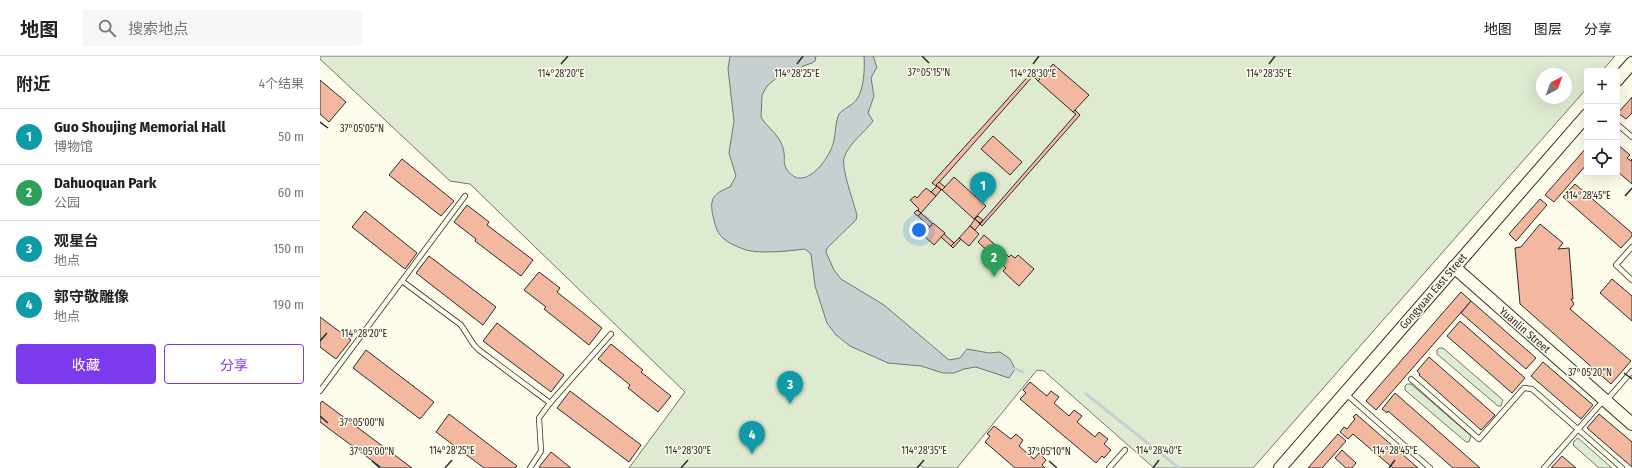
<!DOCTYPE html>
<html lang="zh">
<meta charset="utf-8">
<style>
body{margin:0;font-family:"Fira Sans Condensed","Noto Sans SC",sans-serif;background:#f6f6f6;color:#222}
.controls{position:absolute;right:12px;top:12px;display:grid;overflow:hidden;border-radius:4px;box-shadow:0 4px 16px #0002}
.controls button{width:36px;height:36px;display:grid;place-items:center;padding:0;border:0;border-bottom:1px solid #e0e0e0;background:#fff;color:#222;font:20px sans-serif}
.compass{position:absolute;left:1216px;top:12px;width:36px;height:36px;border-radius:50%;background:#fff;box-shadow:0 4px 16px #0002;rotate:41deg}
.you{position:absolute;left:599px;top:174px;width:14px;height:14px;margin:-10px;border:3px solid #fff;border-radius:50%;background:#1a73e8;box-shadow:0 0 0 6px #1a73e833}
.badge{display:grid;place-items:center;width:26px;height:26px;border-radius:50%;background:#7c3aed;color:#fff;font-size:13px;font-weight:700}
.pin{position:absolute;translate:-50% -33px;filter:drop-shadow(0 1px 2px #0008)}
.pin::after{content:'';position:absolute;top:21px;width:14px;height:12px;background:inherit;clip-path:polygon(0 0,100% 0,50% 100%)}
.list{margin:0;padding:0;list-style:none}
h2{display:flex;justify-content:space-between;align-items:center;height:52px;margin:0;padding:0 16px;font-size:17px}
h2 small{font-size:13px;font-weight:400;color:#767676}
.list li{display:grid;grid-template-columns:26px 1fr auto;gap:12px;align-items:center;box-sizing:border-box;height:56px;padding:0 16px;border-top:1px solid #e0e0e0}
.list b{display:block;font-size:15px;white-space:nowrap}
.list p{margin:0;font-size:13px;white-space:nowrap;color:#767676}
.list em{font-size:13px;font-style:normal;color:#767676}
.actions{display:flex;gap:8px;padding:12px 16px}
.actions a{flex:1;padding:9px 0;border:1px solid #7c3aed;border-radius:4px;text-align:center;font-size:14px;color:#7c3aed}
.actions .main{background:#7c3aed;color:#fff}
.icon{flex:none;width:22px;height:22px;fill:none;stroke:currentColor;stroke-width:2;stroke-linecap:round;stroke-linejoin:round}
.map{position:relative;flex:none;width:1312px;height:412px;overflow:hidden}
header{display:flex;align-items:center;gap:24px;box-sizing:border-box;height:56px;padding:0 20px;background:#fff;border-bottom:1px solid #e0e0e0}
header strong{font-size:19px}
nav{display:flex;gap:22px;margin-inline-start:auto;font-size:14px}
.search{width:280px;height:36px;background:#f6f6f6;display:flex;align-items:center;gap:10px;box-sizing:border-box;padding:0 14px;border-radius:4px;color:#767676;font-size:15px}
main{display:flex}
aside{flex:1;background:#fff}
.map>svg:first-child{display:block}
.green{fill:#deebd1;stroke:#74746e;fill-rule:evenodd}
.water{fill:#c7d0d0;stroke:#74746e}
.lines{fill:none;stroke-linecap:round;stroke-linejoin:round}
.stream{stroke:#c7d0d0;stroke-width:3}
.building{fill:#f2b8a0;stroke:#2b2b2b}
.lane-casing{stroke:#2b2b2b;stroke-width:6}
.secondary-casing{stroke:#2b2b2b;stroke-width:14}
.lane{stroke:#fdfbea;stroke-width:4.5}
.secondary{stroke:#fdfbea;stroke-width:12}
.ticks{fill:none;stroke:#2b2b2b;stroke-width:1.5}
.labels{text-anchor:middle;stroke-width:3;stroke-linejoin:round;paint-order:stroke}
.street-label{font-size:11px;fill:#2b2b2b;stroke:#fdfbea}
.ticks-label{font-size:10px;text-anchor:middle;fill:#2b2b2b;stroke:#fdfbea;stroke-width:3;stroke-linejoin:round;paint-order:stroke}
</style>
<header>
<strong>地图</strong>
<div class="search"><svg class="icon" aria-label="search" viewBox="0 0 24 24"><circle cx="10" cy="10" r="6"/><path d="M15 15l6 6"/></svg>搜索地点</div>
<nav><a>地图</a><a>图层</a><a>分享</a></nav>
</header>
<main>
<aside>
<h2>附近<small>4个结果</small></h2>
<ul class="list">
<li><span class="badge" style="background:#0f9aa8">1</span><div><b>Guo Shoujing Memorial Hall</b><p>博物馆</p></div><em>50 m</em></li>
<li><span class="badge" style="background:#2e9e5b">2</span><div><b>Dahuoquan Park</b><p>公园</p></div><em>60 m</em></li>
<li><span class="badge" style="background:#0f9aa8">3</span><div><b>观星台</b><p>地点</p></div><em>150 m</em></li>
<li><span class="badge" style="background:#0f9aa8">4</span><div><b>郭守敬雕像</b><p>地点</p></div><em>190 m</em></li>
</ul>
<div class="actions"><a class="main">收藏</a><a>分享</a></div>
</aside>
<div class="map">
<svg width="1312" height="412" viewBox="0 0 1312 412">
<rect width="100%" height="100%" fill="#fdfbea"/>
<!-- green -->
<g class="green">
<path d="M0,0H1295L1282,15H1267V32L933,412H834L724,315L717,314L637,412H604L600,409L598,412H309L365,336L150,128L130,125L0,3ZM1222,18H1246V42H1222Z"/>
<path d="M1119,292H1123L1183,344L1181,350H1178L1117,298V294Z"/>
<path d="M1087,328H1091L1151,380L1149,386H1146L1085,334V330Z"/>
<path d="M1258,382L1292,412H1279L1253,389L1254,385Z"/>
</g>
<!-- water -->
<path class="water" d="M410,0H496L495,5L492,7L483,10L475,17L460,19L447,30L442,39L441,61C446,70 454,75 459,83C461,86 464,93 464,97C465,102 463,107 466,112C482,139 508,105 513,88C516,78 515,67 519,58C524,52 532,50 537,43C544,33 545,12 544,0H553L557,11L551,22L554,40L548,57L553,65C544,77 529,87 524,102C521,111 534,148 537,159L536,164L507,192L506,196L514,214L521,223L564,249L629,304L640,302L647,293L669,297L680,296L690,303L695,313L689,322L656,311L644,313L634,317H623L601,310L568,307L530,290L516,279L507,267L495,230L491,198L485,193C468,195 442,198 426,194C418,191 410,188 404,183C397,177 396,172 394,164C389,145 391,138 410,131L416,120L409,97L414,65L408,13Z"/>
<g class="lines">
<!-- stream -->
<g class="stream">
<path d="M695,313L703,316"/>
<path d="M766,338L859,412"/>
</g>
</g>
<!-- building -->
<g class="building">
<path d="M733,8L769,39L753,56L718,25Z"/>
<path d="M712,16L720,23L718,25L713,20L616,130L612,127Z"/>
<path d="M0,24L26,46L9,66L0,58Z"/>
<path d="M1312,41V57L1306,63L1298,57Z"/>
<path d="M755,54L760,59L662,170L660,168L756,58L753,56Z"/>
<path d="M673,80L702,106L690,119L661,93Z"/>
<path d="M1297,88L1310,99L1307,102L1311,105L1312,103V128L1297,115Z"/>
<path d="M1267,91V108L1234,146L1225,139Z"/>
<path d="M82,103L134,145L121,160L69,119Z"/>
<path d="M634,121L666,150L654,163L622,134Z"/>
<path d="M619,126L625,131L622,134L616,129Z"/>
<path d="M1255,128L1312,177V180L1301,192L1243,141Z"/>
<path d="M617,130L621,134L616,140L611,136Z"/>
<path d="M606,132L616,140L601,157L598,154L599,153L590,144L595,140L597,142Z"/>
<path d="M1220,143L1227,149L1196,185L1189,178Z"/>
<path d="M147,149L169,166L167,169L213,204L201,220L155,185L156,183L134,166Z"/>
<path d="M597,154L601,157L598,160L594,157Z"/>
<path d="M45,155L97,197L85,213L32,171Z"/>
<path d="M601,157L613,168L610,171L598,160Z"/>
<path d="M658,160L663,164L660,167L655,163Z"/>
<path d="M655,163L660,168L655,174L650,170Z"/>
<path d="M613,167L625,177L614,189L603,179Z"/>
<path d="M1220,168L1243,187L1238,193L1249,192L1253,243H1251L1254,248L1250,253L1311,305L1291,328L1200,248L1195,192L1201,191Z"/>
<path d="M650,170L659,178L649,190L639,182Z"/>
<path d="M624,178L634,187L631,190L621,181Z"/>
<path d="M664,179L689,201L691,199L695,202L698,199L714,213L699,230L683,215L686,212L658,186Z"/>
<path d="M639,182L641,183L633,192L631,190Z"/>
<path d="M109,200L176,251L163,269L96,217Z"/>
<path d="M219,216L240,232L237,236L282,272L269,289L224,253L226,251L204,234Z"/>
<path d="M1292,223L1312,240V265L1280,237Z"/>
<path d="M1141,236L1151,245L1056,354L1046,345Z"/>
<path d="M1151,245L1216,302L1206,313L1141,257Z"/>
<path d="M0,261L31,284L16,303L0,291Z"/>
<path d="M1140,265L1205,322L1192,337L1127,280Z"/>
<path d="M177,267L244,319L231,336L163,285Z"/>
<path d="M291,288L323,314L321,316L351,340L338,356L308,332L310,329L278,303Z"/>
<path d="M46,294L114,346L100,363L33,312Z"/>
<path d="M1109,301L1175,359L1161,374L1099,319L1100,318L1097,315Z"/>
<path d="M1223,306L1273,349L1261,363L1211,320Z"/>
<path d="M710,326L727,340L731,335L739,341L734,347L749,360L754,354L762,360L757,366L775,381L779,376L788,383L784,388L791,394L784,402L782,400L776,407L700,343L706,337L703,334Z"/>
<path d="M250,335L321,389L309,406L237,352Z"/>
<path d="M1075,337L1160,412H1133L1068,355L1067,357L1062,353Z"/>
<path d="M2,345L92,412H62L0,366V348Z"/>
<path d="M129,358L197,410L195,412H164L116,376Z"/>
<path d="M1036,358L1098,412H1073L1033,378L1028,383L1020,376L1024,371L1027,373L1035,363L1033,361Z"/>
<path d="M1279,358L1312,386V411L1267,372Z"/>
<path d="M674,370L691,383L696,378L703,384L699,390L714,403L719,397L726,404L722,409L725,412H695L665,386L670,380L667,378Z"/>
<path d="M1018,378L1026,385L1002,412H988Z"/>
<path d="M1022,394L1036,407L1032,412H1026L1015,402Z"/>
<path d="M231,396L251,412H221L219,411Z"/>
<path d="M1242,400L1256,412H1231Z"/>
</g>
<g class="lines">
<!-- lane casing -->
<g class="lane-casing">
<g id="lane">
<path d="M1297,68L1312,81"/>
<path d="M1312,191L1296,209L1312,224"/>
<path d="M82,225L141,269L154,289L159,294L230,347L219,362L221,395L210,412"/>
<path d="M1091,323L1159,383L1204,332L1212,333L1302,412"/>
<path d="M0,335L145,140"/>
<path d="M1026,338L1110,412"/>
<path d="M1286,345L1312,315"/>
<path d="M230,347L291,278"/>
<path d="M789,412L805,394"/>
<path d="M1224,412L1283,345"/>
</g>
</g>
<!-- secondary casing -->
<g class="secondary-casing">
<g id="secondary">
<path d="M1297,24L1312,7"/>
<path d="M1134,211L1312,368"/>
<path d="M960,412L1267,59"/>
</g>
</g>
<!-- lane -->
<use href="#lane" class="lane"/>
<!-- secondary -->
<use href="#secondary" class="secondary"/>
</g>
<!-- ticks -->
<path class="ticks" d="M602,0L609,7M241,8L248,0M477,8L483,0M713,8L719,0M949,8L955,0M0,66L8,72M1305,140L1312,132M0,285L7,277M1304,317L1312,323M0,360L8,367M52,405L60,412M729,405L737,412M125,412L132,404M361,412L368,404M597,412L604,404M833,412L839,404M1069,412L1075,404"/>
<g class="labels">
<!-- street labels -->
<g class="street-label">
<text transform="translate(1113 235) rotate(-49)" y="4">Gongyuan East Street</text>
<text transform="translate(1205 274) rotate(41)" y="4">Yuanlin Street</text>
</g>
</g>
<g class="ticks-label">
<text x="609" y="20">37°05'15"N</text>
<text x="241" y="21">114°28'20"E</text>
<text x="477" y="21">114°28'25"E</text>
<text x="713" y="21">114°28'30"E</text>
<text x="949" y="21">114°28'35"E</text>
<text x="42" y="76">37°05'05"N</text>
<text x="1268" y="143">114°28'45"E</text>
<text x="44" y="281">114°28'20"E</text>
<text x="1270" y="320">37°05'20"N</text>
<text x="42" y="370">37°05'00"N</text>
<text x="132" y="398">114°28'25"E</text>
<text x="368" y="398">114°28'30"E</text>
<text x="604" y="398">114°28'35"E</text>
<text x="839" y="398">114°28'40"E</text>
<text x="1075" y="398">114°28'45"E</text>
<text x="52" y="399">37°05'00"N</text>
<text x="729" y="399">37°05'10"N</text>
</g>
</svg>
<div class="controls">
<button>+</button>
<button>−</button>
<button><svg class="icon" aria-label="locate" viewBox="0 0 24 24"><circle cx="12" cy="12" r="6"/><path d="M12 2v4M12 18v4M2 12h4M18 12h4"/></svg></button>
</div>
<svg class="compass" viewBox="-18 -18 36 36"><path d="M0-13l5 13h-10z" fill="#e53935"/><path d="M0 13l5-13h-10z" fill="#767676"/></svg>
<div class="you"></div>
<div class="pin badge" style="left:663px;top:149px;background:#0f9aa8">1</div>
<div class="pin badge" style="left:674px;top:221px;background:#2e9e5b">2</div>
<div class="pin badge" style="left:470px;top:348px;background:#0f9aa8">3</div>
<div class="pin badge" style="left:432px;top:398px;background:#0f9aa8">4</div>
</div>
</main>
